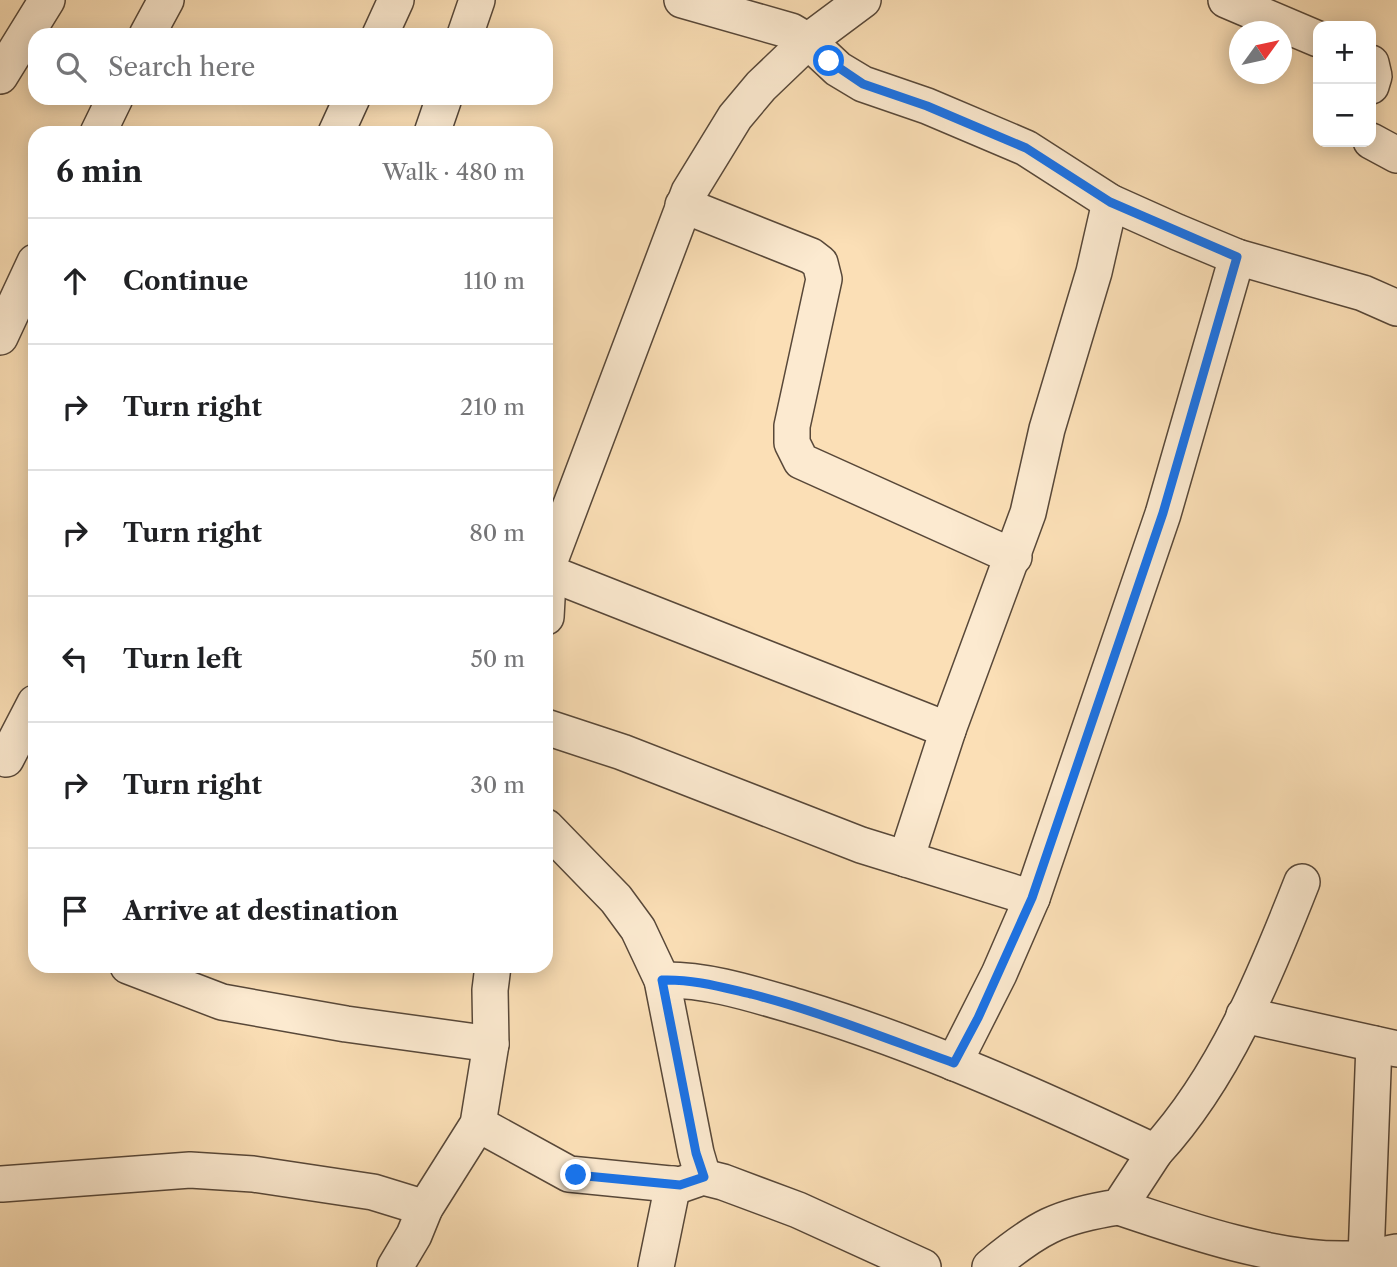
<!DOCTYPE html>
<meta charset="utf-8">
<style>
body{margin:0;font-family:"Libre Caslon Text",serif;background:#f2f2f2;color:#202124}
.controls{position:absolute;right:21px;top:21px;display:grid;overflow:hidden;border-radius:14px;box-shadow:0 4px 18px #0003}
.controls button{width:63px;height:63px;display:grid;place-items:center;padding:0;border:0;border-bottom:2px solid #e0e0e0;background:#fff;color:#202124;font:35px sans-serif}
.compass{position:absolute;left:1229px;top:21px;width:63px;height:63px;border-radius:50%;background:#fff;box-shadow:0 4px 18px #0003;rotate:57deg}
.stop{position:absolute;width:21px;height:21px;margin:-16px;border:5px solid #1a73e8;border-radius:50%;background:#fff}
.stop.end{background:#1a73e8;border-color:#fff;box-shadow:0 2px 7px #0008}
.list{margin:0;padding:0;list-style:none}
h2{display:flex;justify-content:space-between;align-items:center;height:91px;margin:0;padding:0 28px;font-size:30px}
h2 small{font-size:23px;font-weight:400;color:#757577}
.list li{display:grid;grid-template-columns:46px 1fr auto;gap:21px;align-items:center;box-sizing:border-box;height:126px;padding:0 28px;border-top:2px solid #e0e0e0}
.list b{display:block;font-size:26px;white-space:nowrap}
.list em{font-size:23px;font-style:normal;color:#757577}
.icon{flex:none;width:38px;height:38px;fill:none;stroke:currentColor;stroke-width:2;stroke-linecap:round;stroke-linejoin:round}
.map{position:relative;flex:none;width:1397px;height:1267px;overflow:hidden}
.search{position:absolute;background:#fff;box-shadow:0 4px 18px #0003;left:28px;top:28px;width:525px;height:77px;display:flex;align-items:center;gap:18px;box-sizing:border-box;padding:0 24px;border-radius:21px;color:#757577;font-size:26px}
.panel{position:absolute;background:#fff;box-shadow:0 4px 18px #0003;left:28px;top:126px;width:525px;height:847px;border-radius:21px}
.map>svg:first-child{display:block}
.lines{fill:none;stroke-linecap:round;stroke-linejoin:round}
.minor-casing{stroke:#584839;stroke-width:38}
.minor{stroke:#fcead0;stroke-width:35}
.route{stroke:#1a73e8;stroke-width:9}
</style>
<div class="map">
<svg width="1397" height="1267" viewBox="0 0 1397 1267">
<rect width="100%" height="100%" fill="#fbdfb6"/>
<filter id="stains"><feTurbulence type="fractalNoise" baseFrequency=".00286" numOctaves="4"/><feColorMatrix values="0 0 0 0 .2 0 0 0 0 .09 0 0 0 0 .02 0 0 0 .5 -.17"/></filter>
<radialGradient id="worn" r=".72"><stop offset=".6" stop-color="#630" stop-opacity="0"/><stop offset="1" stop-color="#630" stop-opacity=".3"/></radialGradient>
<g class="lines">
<!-- minor casing -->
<g class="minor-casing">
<g id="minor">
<path d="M682,0L791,31L808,41L838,69L863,84L927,106L1026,148L1110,202L1177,232L1237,257L1363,293L1397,308"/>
<path d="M1226,0L1318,39"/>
<path d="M147,35L166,0"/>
<path d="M380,35L396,0"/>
<path d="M465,35L477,0"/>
<path d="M1371,63L1374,76L1371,86"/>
<path d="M0,76L47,0"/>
<path d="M98,133L115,98"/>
<path d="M336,133L352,98"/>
<path d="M432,133L444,98"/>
<path d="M1371,141L1397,155"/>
<path d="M683,205L811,256L820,263L824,279L792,426V443L801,461L1014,557"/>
<path d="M0,337L35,262"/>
<path d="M547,572L948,730L906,859"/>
<path d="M546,617L549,563L689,192L735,117L761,86L808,41L863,0"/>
<path d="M546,727L622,752L861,845L1032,898"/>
<path d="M948,730L1028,513L1047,429L1094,272L1110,202"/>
<path d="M6,759L35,703"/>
<path d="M546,827L616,899L638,929L662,980L696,1153L703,1177"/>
<path d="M128,966L222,1002L346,1024L491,1044"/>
<path d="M662,980C709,979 756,995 801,1008C923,1045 1040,1098 1155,1152L1119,1207C1058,1216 1037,1228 990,1267"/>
<path d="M1244,1015L1397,1049"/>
<path d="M954,1063L999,974L1032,898L1163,514L1237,257"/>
<path d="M478,1124L569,1174L680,1185L703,1177L723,1182L798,1210L923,1267"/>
<path d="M1155,1152C1224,1077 1265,976 1302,882"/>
<path d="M2,1184L190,1170L253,1174L373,1192L425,1208"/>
<path d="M1119,1207C1187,1230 1277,1261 1349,1259C1365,1259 1381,1255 1397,1252"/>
<path d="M1366,1258L1374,1044"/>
<path d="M395,1267L414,1235L425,1208L478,1124L491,1044L490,990L493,966"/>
<path d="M656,1267L673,1184"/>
</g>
</g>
<!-- minor -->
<use href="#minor" class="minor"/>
</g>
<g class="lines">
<!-- route -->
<path class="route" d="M576,1175L680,1185L704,1177L696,1153L662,980C693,979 721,987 751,994C821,1012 887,1039 954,1063L978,1018L1032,898L1163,513L1237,257L1110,202L1026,148L927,106L863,84L829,61"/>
</g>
<rect width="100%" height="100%" filter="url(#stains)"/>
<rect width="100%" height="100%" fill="url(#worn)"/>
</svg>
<div class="controls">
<button>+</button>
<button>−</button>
</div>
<svg class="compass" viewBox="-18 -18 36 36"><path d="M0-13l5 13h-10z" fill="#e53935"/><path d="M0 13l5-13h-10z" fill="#757577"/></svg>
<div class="stop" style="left:829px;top:61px"></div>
<div class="stop end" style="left:576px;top:1175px"></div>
<div class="search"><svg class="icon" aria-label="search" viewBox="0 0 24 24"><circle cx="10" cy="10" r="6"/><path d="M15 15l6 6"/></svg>Search here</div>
<section class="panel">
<h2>6 min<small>Walk · 480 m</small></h2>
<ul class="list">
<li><svg class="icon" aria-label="ahead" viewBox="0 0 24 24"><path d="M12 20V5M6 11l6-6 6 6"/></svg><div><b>Continue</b></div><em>110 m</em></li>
<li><svg class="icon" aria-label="right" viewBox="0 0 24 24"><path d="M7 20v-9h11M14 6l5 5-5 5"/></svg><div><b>Turn right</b></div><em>210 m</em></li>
<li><svg class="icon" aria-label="right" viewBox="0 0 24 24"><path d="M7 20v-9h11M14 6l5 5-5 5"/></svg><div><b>Turn right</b></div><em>80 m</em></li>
<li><svg class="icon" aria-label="left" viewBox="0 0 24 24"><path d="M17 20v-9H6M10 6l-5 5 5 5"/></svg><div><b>Turn left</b></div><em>50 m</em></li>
<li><svg class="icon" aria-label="right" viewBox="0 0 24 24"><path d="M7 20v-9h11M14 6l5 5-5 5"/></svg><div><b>Turn right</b></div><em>30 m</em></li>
<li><svg class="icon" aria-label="arrive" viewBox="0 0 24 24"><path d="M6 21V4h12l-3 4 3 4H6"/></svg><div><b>Arrive at destination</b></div></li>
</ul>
</section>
</div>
